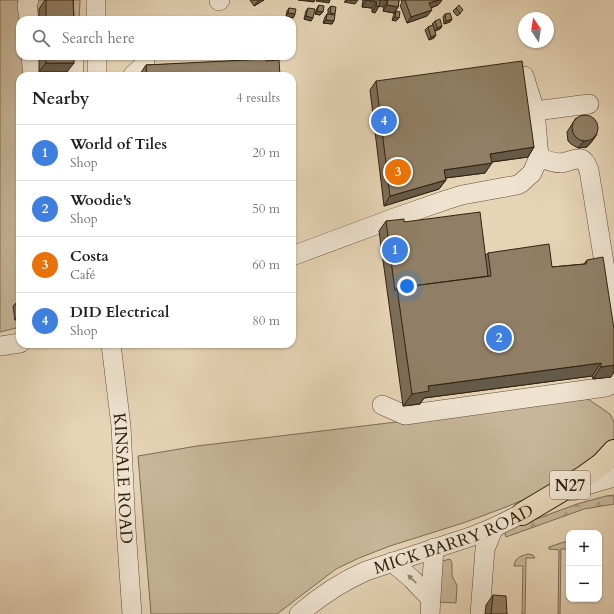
<!DOCTYPE html>
<meta charset="utf-8">
<style>
body{margin:0;font-family:Cardo,serif;background:#f6f6f6;color:#202124}
.controls{position:absolute;right:12px;bottom:12px;display:grid;overflow:hidden;border-radius:8px;box-shadow:0 1px 3px #0004}
.controls button{width:36px;height:36px;display:grid;place-items:center;padding:0;border:0;border-bottom:1px solid #e0e0e0;background:#fff;color:#202124;font:20px sans-serif}
.compass{position:absolute;left:518px;top:12px;width:36px;height:36px;border-radius:50%;background:#fff;box-shadow:0 1px 3px #0004;rotate:347deg}
.you{position:absolute;left:407px;top:286px;width:14px;height:14px;margin:-10px;border:3px solid #fff;border-radius:50%;background:#1a73e8;box-shadow:0 0 0 6px #1a73e833}
.badge{display:grid;place-items:center;width:26px;height:26px;border-radius:50%;background:#0b8043;color:#fff;font-size:13px;font-weight:700}
.pin{position:absolute;translate:-50% -50%;border:2px solid #fff;box-shadow:0 1px 4px #0006}
.list{margin:0;padding:0;list-style:none}
h2{display:flex;justify-content:space-between;align-items:center;height:52px;margin:0;padding:0 16px;font-size:17px}
h2 small{font-size:13px;font-weight:400;color:#757577}
.list li{display:grid;grid-template-columns:26px 1fr auto;gap:12px;align-items:center;box-sizing:border-box;height:56px;padding:0 16px;border-top:1px solid #e0e0e0}
.list b{display:block;font-size:15px;white-space:nowrap}
.list p{margin:0;font-size:13px;white-space:nowrap;color:#757577}
.list em{font-size:13px;font-style:normal;color:#757577}
.icon{flex:none;width:22px;height:22px;fill:none;stroke:currentColor;stroke-width:2;stroke-linecap:round;stroke-linejoin:round}
.map{position:relative;flex:none;width:614px;height:614px;overflow:hidden}
.search{position:absolute;background:#fff;box-shadow:0 1px 3px #0004;left:16px;top:16px;width:280px;height:44px;display:flex;align-items:center;gap:10px;box-sizing:border-box;padding:0 14px;border-radius:12px;color:#757577;font-size:15px}
.panel{position:absolute;background:#fff;box-shadow:0 1px 3px #0004;left:16px;top:72px;width:280px;height:276px;border-radius:12px}
.map>svg:first-child{display:block}
.green{fill:#c7b69a;stroke:#7c6c54}
.forest{fill:url(#forest-firs);stroke:#7c6c54}
.lines{fill:none;stroke-linecap:round;stroke-linejoin:round}
.minor-casing{stroke:#5f4e39;stroke-width:20}
.highway-casing{stroke:#32220f;stroke-width:24}
.minor{stroke:#efe3d0;stroke-width:19}
.highway{stroke:#e6d4b6;stroke-width:22}
.wall{fill:#7c6d58;stroke:#32220f}
.shaded-wall{fill:#655947;stroke:#32220f}
.building{fill:#907f66;stroke:#32220f}
.oneway{fill:#908270}
.labels{text-anchor:middle;stroke-width:4;stroke-linejoin:round;paint-order:stroke}
.shield{fill:#efe3d0;stroke:#6b5c49;stroke-width:1}
.shield-label{font-size:16px;font-weight:bold;fill:#32220f}
.street-label{font-size:17px;fill:#32220f;stroke:#efe3d0}
</style>
<div class="map">
<svg width="614" height="614" viewBox="0 0 614 614">
<defs>
<pattern id="forest-firs" width="22" height="20" patternUnits="userSpaceOnUse"><rect width="22" height="20" fill="#c7b69a"/><path d="M5 1l3.5 6h-7zM16 11l3.5 6h-7z" fill="#ab9c84"/></pattern>
</defs>
<rect width="100%" height="100%" fill="#e6d4b6"/>
<filter id="stains"><feTurbulence type="fractalNoise" baseFrequency=".005" numOctaves="4"/><feColorMatrix values="0 0 0 0 .2 0 0 0 0 .09 0 0 0 0 .02 0 0 0 .5 -.17"/></filter>
<radialGradient id="worn" r=".72"><stop offset=".6" stop-color="#630" stop-opacity="0"/><stop offset="1" stop-color="#630" stop-opacity=".3"/></radialGradient>
<!-- green -->
<g class="green">
<path d="M0,0H80V2L79,20H20V56H80L81,76H20V327L0,332Z"/>
<path d="M588,399L610,414L614,422V444L612,447L535,495L506,507L466,522L390,546L359,558L336,569L277,614H151L138,456L197,446Z"/>
<path d="M564,542H569V549H561L560,614H558L559,550L549,549V547Z"/>
<path d="M528,554L533,555L535,558H526L525,614H522L523,566H514C515,558 520,556 528,554Z"/>
<path d="M450,559L452,563V574L453,578L457,585L456,603L438,602L439,562Z"/>
</g>
<!-- forest -->
<path class="forest" d="M614,495V504L584,509L506,537L504,531L577,504L606,496Z"/>
<g class="lines">
<!-- minor casing -->
<g class="minor-casing">
<g id="minor">
<path d="M96,0V20"/>
<path d="M219,1L220,0"/>
<path d="M29,20L27,5L29,0"/>
<path d="M31,56L33,76"/>
<path d="M97,56V76"/>
<path d="M71,76L74,68L73,56"/>
<path d="M133,76V75L145,64L144,56"/>
<path d="M535,111L589,104"/>
<path d="M539,157C546,160 552,163 561,163C576,161 582,151 589,170L614,324"/>
<path d="M292,256L397,217L446,200L462,195L517,185L521,183L532,173L539,157L535,111L524,76"/>
<path id="s1" d="M111,344L121,426L126,528L132,614"/>
<path d="M0,346L20,343"/>
<path d="M382,405L405,415L606,387L614,383"/>
<path d="M572,491L587,485L614,477"/>
<path d="M392,562L412,579L430,598"/>
<path id="s2" d="M299,614C319,597 341,582 366,571L473,536L495,527L535,507"/>
<path d="M430,614L434,548"/>
<path d="M480,614L485,549L492,532L495,527"/>
</g>
</g>
<!-- highway casing -->
<g class="highway-casing">
<path id="highway" d="M522,514L584,477L602,464L614,451"/>
</g>
<!-- minor -->
<use href="#minor" class="minor"/>
<!-- highway -->
<use href="#highway" class="highway"/>
</g>
<!-- wall -->
<g class="wall">
<path d="M45,0H73L74,20H39V9Z"/>
<path d="M250,0H264L254,6Z"/>
<path d="M362,0H399L398,7L394,13L383,11L384,7L379,6L375,13L372,12V8L362,7L363,0Z"/>
<path d="M401,0H442L438,5L431,8L427,16L407,23L400,5L402,3Z"/>
<path d="M319,5L320,15L315,14L317,8Z"/>
<path d="M331,6L335,14L332,24L323,23L325,17L327,14H328V9Z"/>
<path d="M289,8L295,14L293,18L286,16L287,11Z"/>
<path d="M308,8L311,21L304,19L306,11Z"/>
<path d="M456,8L461,13L457,16L453,11Z"/>
<path d="M396,11L399,18L396,21L392,20L394,14Z"/>
<path d="M445,14L452,19L450,22L444,24L443,17Z"/>
<path d="M435,21L442,26L440,29L435,31L434,38L429,40L425,30L428,27L433,25L432,24Z"/>
<path d="M39,56H74L67,72H39Z"/>
<path d="M266,61L280,76H140V74L146,65Z"/>
<path d="M376,81L534,147L528,157L492,162L485,173L445,178L446,180L439,189L384,206L370,90Z"/>
<path d="M576,118L597,134L593,140L587,147L578,148L571,144L568,141L567,132Z"/>
<path d="M386,221L404,222L486,255L488,253L552,267L584,264L587,260L611,377L593,379L592,376L424,398L420,404L403,406L379,231Z"/>
<path d="M20,302V319L15,320L13,306L16,303Z"/>
<path d="M493,595L507,614H485L486,605Z"/>
</g>
<!-- shaded-wall -->
<g class="shaded-wall">
<path d="M259,0H264L254,6Z"/>
<path d="M298,0H315L314,2Z"/>
<path d="M317,0H330L329,3L316,1Z"/>
<path d="M346,0H358L355,4L344,2Z"/>
<path d="M366,0L377,2L372,8L362,7Z"/>
<path d="M380,0H384L388,1L384,7L376,6Z"/>
<path d="M439,0H442L438,5L425,10L429,3Z"/>
<path d="M387,5L398,7L394,13L383,11Z"/>
<path d="M376,6H379L375,13L372,12Z"/>
<path d="M432,10L427,16L407,23L411,17Z"/>
<path d="M317,11L323,12L320,15L315,14Z"/>
<path d="M288,13L295,14L293,18L286,16Z"/>
<path d="M306,16L313,18L311,21L304,19Z"/>
<path d="M395,17L399,18L396,21L392,20Z"/>
<path d="M452,19L450,22L444,24L446,21Z"/>
<path d="M326,20L334,21L332,24L323,23Z"/>
<path d="M442,26L440,29L435,31L437,28Z"/>
<path d="M436,35L434,38L429,40L431,37Z"/>
<path d="M46,63H74L67,72H39Z"/>
<path d="M597,134L593,140L587,147L578,148L583,142Z"/>
<path d="M534,147L528,157L484,163L490,154Z"/>
<path d="M492,163L485,173L438,179L444,170Z"/>
<path d="M446,180L439,189L384,206L390,196Z"/>
<path d="M17,316H20V319L15,320Z"/>
<path d="M601,363L592,376L424,398L420,404L403,406L412,394L428,386Z"/>
<path d="M614,365V372L611,377L593,379L601,367Z"/>
</g>
<!-- building -->
<g class="building">
<path d="M46,0H73L74,20H46Z"/>
<path d="M366,0H380L379,6H376L377,2Z"/>
<path d="M384,0H399L398,7L387,5L388,1Z"/>
<path d="M405,0H439L429,3L432,10L411,17Z"/>
<path d="M319,5L324,6L323,12L317,11Z"/>
<path d="M459,5L463,10L460,13L456,8Z"/>
<path d="M331,6L336,7L335,14L330,13Z"/>
<path d="M289,8L296,9L295,14L288,13Z"/>
<path d="M308,8L315,9L313,18L306,16Z"/>
<path d="M396,11L400,12L399,18L395,17Z"/>
<path d="M450,13L452,19L446,21L445,14Z"/>
<path d="M327,14L335,15L334,21L326,20Z"/>
<path d="M440,19L442,26L437,28L435,21Z"/>
<path d="M433,25L436,35L431,37L428,27Z"/>
<rect x="46" y="56" width="28" height="7"/>
<path d="M266,59V61L279,60L280,76H147L146,65Z"/>
<path d="M522,61L534,147L490,154L492,163L444,170L446,180L390,196L376,81Z"/>
<circle cx="585" cy="128" r="13"/>
<path d="M480,212L488,276L397,288L395,291L386,221L404,219V222Z"/>
<path d="M549,244L552,267L586,264L587,260L603,257L614,329V365L601,367V363L428,386L429,391L412,394L397,288L491,276L488,253Z"/>
<path d="M20,302V316H17L16,303Z"/>
<path d="M493,595L506,596L507,614H491Z"/>
</g>
<!-- one-way arrows -->
<defs><path id="oneway-solid" d="M-6-.8H1V-3.2L6.5 0L1 3.2V.8H-6Z"/></defs>
<use class="oneway" href="#oneway-solid" transform="translate(412 579) rotate(-136)"/>
<g class="labels">
<!-- shield labels -->
<rect class="shield" x="550" y="471" width="40" height="28" rx="3"/>
<g class="shield-label">
<text x="570" y="491">N27</text>
</g>
<!-- street labels -->
<g class="street-label">
<text dy="6" stroke="none"><textPath href="#s1" startOffset="135">KINSALE ROAD</textPath></text>
<text dy="6" stroke="none"><textPath href="#s2" startOffset="173">MICK BARRY ROAD</textPath></text>
</g>
</g>
<rect width="100%" height="100%" filter="url(#stains)"/>
<rect width="100%" height="100%" fill="url(#worn)"/>
</svg>
<div class="controls">
<button>+</button>
<button>−</button>
</div>
<svg class="compass" viewBox="-18 -18 36 36"><path d="M0-13l5 13h-10z" fill="#e53935"/><path d="M0 13l5-13h-10z" fill="#757577"/></svg>
<div class="you"></div>
<div class="pin badge" style="left:395px;top:250px;background:#3f7fe0">1</div>
<div class="pin badge" style="left:499px;top:338px;background:#3f7fe0">2</div>
<div class="pin badge" style="left:398px;top:172px;background:#e8710a">3</div>
<div class="pin badge" style="left:384px;top:121px;background:#3f7fe0">4</div>
<div class="search"><svg class="icon" aria-label="search" viewBox="0 0 24 24"><circle cx="10" cy="10" r="6"/><path d="M15 15l6 6"/></svg>Search here</div>
<section class="panel">
<h2>Nearby<small>4 results</small></h2>
<ul class="list">
<li><span class="badge" style="background:#3f7fe0">1</span><div><b>World of Tiles</b><p>Shop</p></div><em>20 m</em></li>
<li><span class="badge" style="background:#3f7fe0">2</span><div><b>Woodie's</b><p>Shop</p></div><em>50 m</em></li>
<li><span class="badge" style="background:#e8710a">3</span><div><b>Costa</b><p>Café</p></div><em>60 m</em></li>
<li><span class="badge" style="background:#3f7fe0">4</span><div><b>DID Electrical</b><p>Shop</p></div><em>80 m</em></li>
</ul>
</section>
</div>
